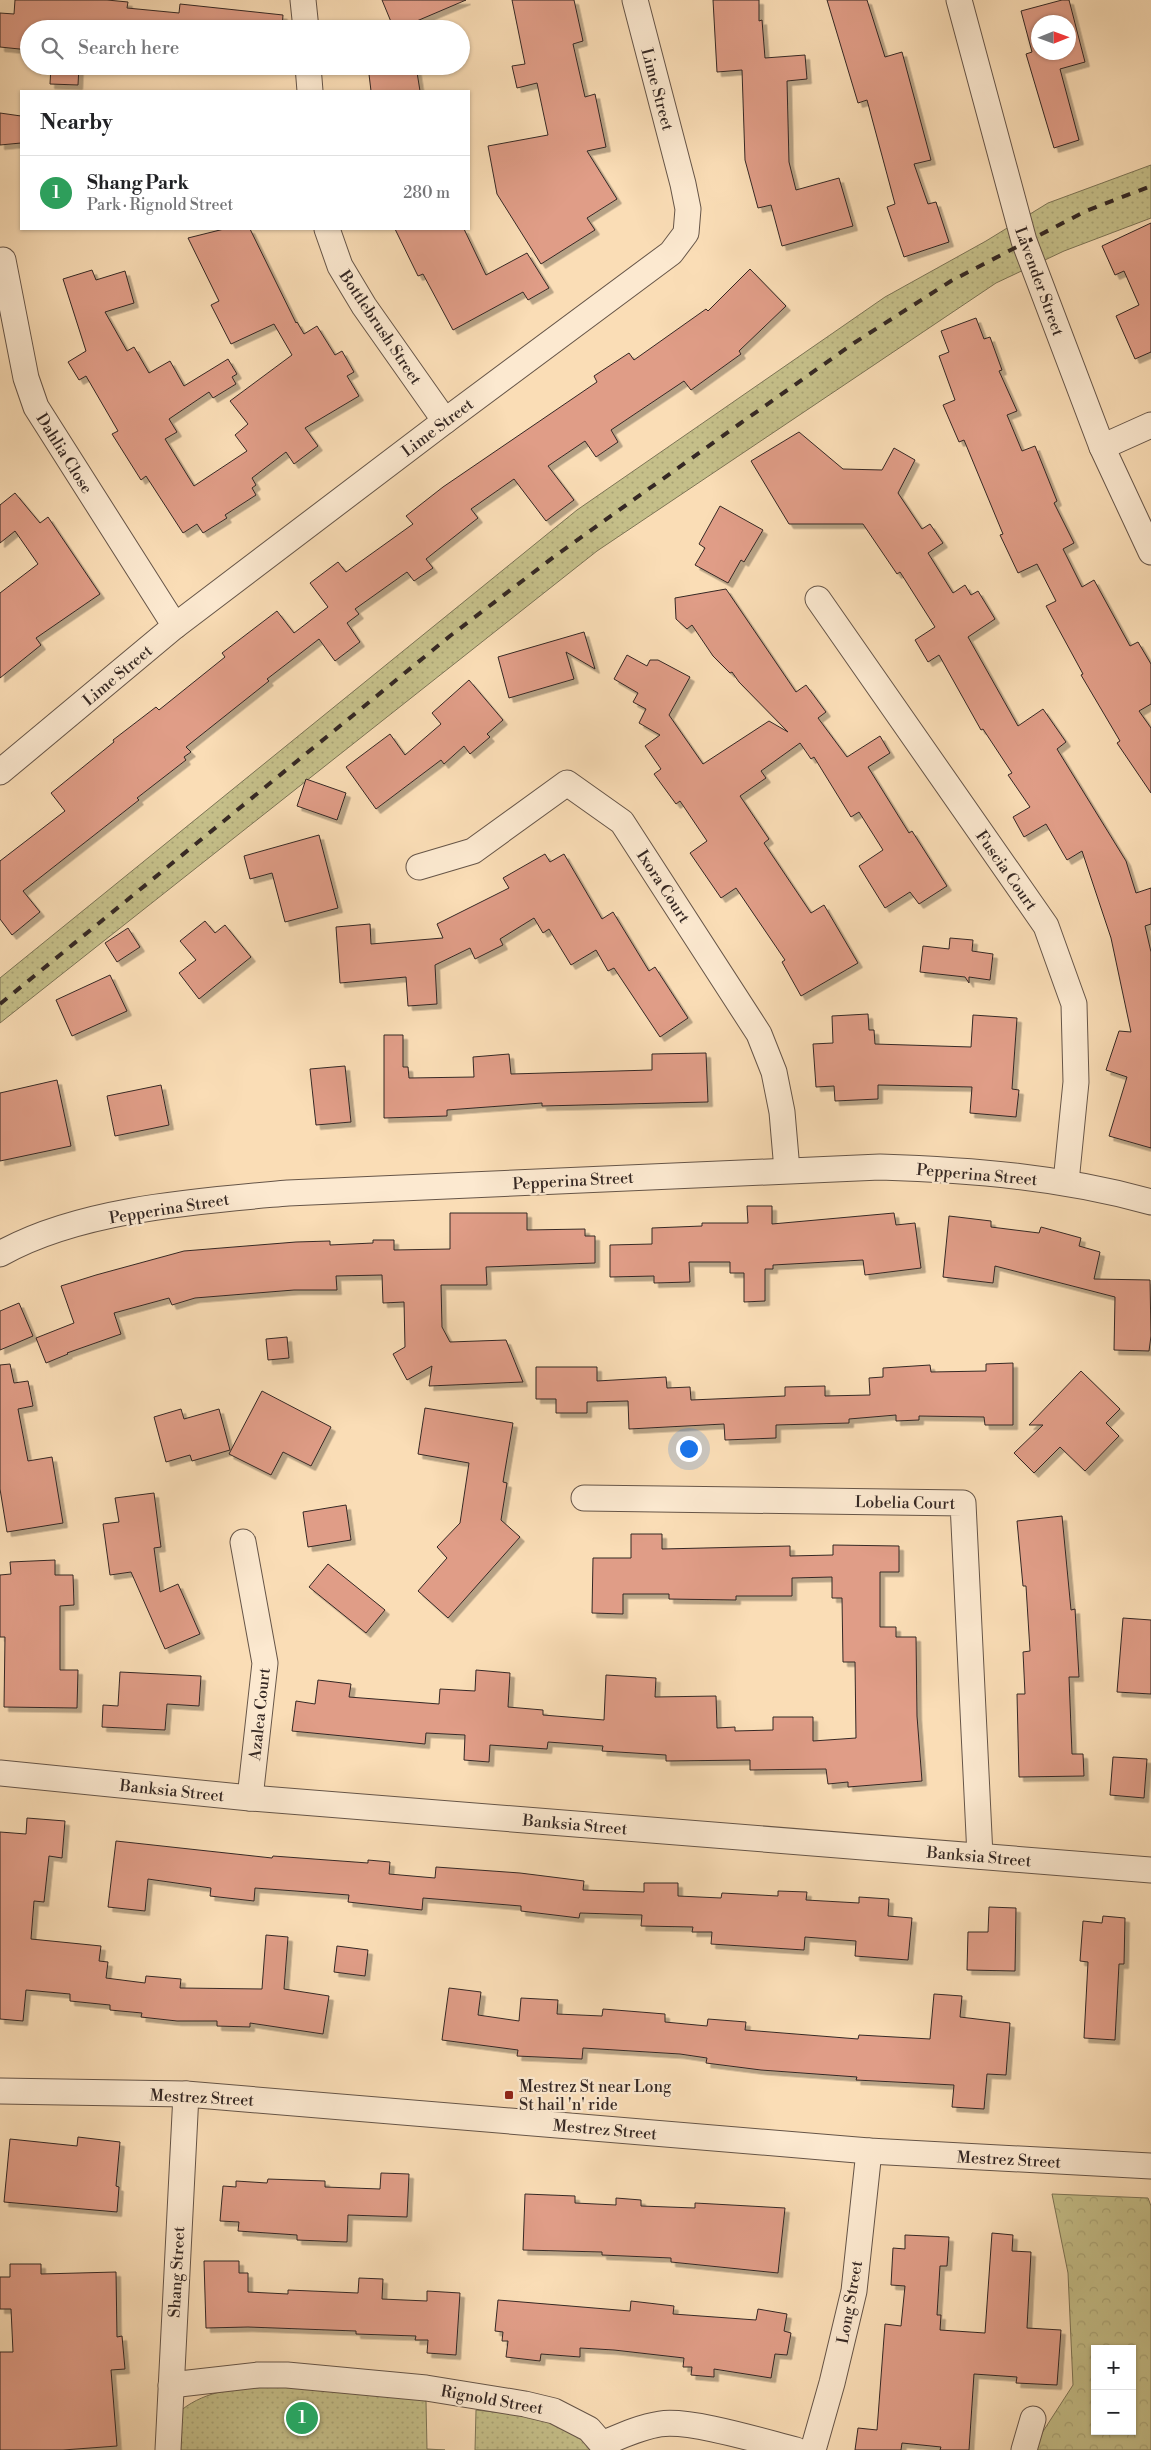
<!DOCTYPE html>
<meta charset="utf-8">
<style>
body{margin:0;font-family:"Libre Bodoni",serif;background:#f2f2f2;color:#202124}
.controls{position:absolute;right:15px;bottom:15px;display:grid;overflow:hidden;border-radius:0px;box-shadow:0 1px 4px #0004}
.controls button{width:45px;height:45px;display:grid;place-items:center;padding:0;border:0;border-bottom:1px solid #e0e0e0;background:#fff;color:#202124;font:25px sans-serif}
.compass{position:absolute;left:1031px;top:15px;width:45px;height:45px;border-radius:50%;background:#fff;box-shadow:0 1px 4px #0004;rotate:89deg}
.you{position:absolute;left:688px;top:1448px;width:18px;height:18px;margin:-12px;border:4px solid #fff;border-radius:50%;background:#1a73e8;box-shadow:0 0 0 8px #1a73e833}
.badge{display:grid;place-items:center;width:32px;height:32px;border-radius:50%;background:#1a73e8;color:#fff;font-size:16px;font-weight:700}
.pin{position:absolute;translate:-50% -50%;border:2px solid #fff;box-shadow:0 1px 5px #0006}
.list{margin:0;padding:0;list-style:none}
h2{display:flex;justify-content:space-between;align-items:center;height:65px;margin:0;padding:0 20px;font-size:21px}
h2 small{font-size:16px;font-weight:400;color:#757577}
.list li{display:grid;grid-template-columns:32px 1fr auto;gap:15px;align-items:center;box-sizing:border-box;height:75px;padding:0 20px;border-top:1px solid #e0e0e0}
.list b{display:block;font-size:19px;white-space:nowrap}
.list p{margin:0;font-size:16px;white-space:nowrap;color:#757577}
.list em{font-size:16px;font-style:normal;color:#757577}
.icon{flex:none;width:28px;height:28px;fill:none;stroke:currentColor;stroke-width:2;stroke-linecap:round;stroke-linejoin:round}
.map{position:relative;flex:none;width:1151px;height:2450px;overflow:hidden}
.search{position:absolute;background:#fff;box-shadow:0 1px 4px #0004;left:20px;top:20px;width:450px;height:55px;display:flex;align-items:center;gap:12px;box-sizing:border-box;padding:0 18px;border-radius:28px;color:#757577;font-size:19px}
.panel{position:absolute;background:#fff;box-shadow:0 1px 4px #0004;left:20px;top:90px;width:450px;height:140px;border-radius:0px}
.map>svg:first-child{display:block}
.forest{fill:url(#forest-crowns);stroke:#7d7456;fill-rule:evenodd}
.park{fill:url(#park-dots);stroke:#7d7456}
.building{fill:#e09d87;stroke:#352824;fill-rule:evenodd;filter:url(#shadow)}
.lines{fill:none;stroke-linecap:round;stroke-linejoin:round}
.minor-casing{stroke:#665548;stroke-width:27}
.minor{stroke:#fce9d0;stroke-width:25}
.rail{stroke:#352824;stroke-width:4;stroke-dasharray:9 9;stroke-linecap:butt}
.poi-dot{fill:#8f2418;stroke:#fce9d0;stroke-width:2}
.labels{text-anchor:middle;stroke-width:4.5;stroke-linejoin:round;paint-order:stroke}
.street-label{font-size:16px;fill:#352824;stroke:#fce9d0}
.poi-label{font-size:16px;fill:#352824;stroke:#fce9d0;text-anchor:start}
</style>
<div class="map">
<svg width="1151" height="2450" viewBox="0 0 1151 2450">
<defs>
<pattern id="forest-crowns" width="20" height="18" patternUnits="userSpaceOnUse" patternTransform="scale(1.25)"><rect width="20" height="18" fill="#c5bf89"/><path d="M2 6a3 3 0 1 1 6 0M12 15a3 3 0 1 1 6 0" fill="none" stroke="#aaa476"/></pattern>
<pattern id="park-dots" width="8" height="8" patternUnits="userSpaceOnUse" patternTransform="scale(1.25)"><rect width="8" height="8" fill="#c5bf89"/><path d="M2 2h.1M6 6h.1" fill="none" stroke="#aaa476" stroke-width="1.8" stroke-linecap="round"/></pattern>
<filter id="shadow"><feDropShadow dx="4.5" dy="4.5" stdDeviation="0" flood-color="#0004"/></filter>
</defs>
<rect width="100%" height="100%" fill="#faddb6"/>
<filter id="stains"><feTurbulence type="fractalNoise" baseFrequency=".004" numOctaves="4"/><feColorMatrix values="0 0 0 0 .2 0 0 0 0 .09 0 0 0 0 .02 0 0 0 .5 -.17"/></filter>
<radialGradient id="worn" r=".72"><stop offset=".6" stop-color="#630" stop-opacity="0"/><stop offset="1" stop-color="#630" stop-opacity=".3"/></radialGradient>
<!-- forest -->
<path class="forest" d="M1052,2194L1148,2198L1151,2206V2450H1031L1073,2385L1068,2273ZM1095,2349H1132V2431H1095Z"/>
<!-- park -->
<g class="park">
<path d="M1151,165V218L1064,251L996,283L597,551L0,1023V978L577,510L885,297L986,241L1048,203Z"/>
<path d="M262,2385L344,2387L426,2401L427,2449L445,2450H176L178,2413C201,2392 232,2389 262,2385Z"/>
<path d="M476,2410L550,2418L566,2422L592,2450H475Z"/>
</g>
<!-- building -->
<g class="building">
<path d="M15,0H107L128,2L127,8L179,13L180,4L283,15L282,29H29V50L0,47V13L14,14Z"/>
<path d="M382,0H466L398,29H394Z"/>
<path d="M512,0H574L583,41L573,44L585,97L595,94L606,147L587,151L617,199L587,218L595,230L541,264L497,194L488,146L548,135L537,83L517,88L512,66L525,64Z"/>
<path d="M713,0H759V21L762,20L765,58L805,55L807,79L787,81L789,162L796,190L839,178L853,226L782,246L771,205L758,208L745,160L742,70L717,72Z"/>
<path d="M827,0H867L885,57L902,52L931,160L914,164L928,204L936,202L949,242L904,257L887,207L895,204L867,100L858,103Z"/>
<path d="M1062,0H1069L1085,62L1060,69L1079,140L1054,148L1026,54L1032,52L1021,11ZM1038,22H1068V52H1038Z"/>
<path d="M51,66H79L78,85L50,84Z"/>
<path d="M368,66H416L420,91H371Z"/>
<path d="M0,113L21,116V143L0,145Z"/>
<path d="M1151,223V352L1135,359L1116,316L1139,305L1124,271L1115,275L1102,246Z"/>
<path d="M224,229H250L296,323L297,322L304,334L317,326L335,355L342,351L354,372L347,376L359,396L305,428L318,446L294,464L286,452L252,478L256,485L252,488L256,495L225,515L227,518L203,533L197,524L183,533L146,476L141,480L112,434L118,431L86,376L79,380L68,362L86,351L63,279L92,270L96,280L125,271L134,303L105,312L127,351L134,347L149,373L170,361L184,386L228,359L237,374L232,377L236,384L213,398L209,392L169,419L177,432L165,439L194,486L247,451L235,435L248,424L230,401L292,355L274,324L231,344L211,305L219,301L188,238Z"/>
<path d="M395,229H464L486,275L527,253L549,288L528,300L523,292L453,330L423,274L418,276Z"/>
<path d="M750,269L786,306L739,351L741,354L691,390L684,381L611,430L618,442L596,457L585,441L548,466L574,500L546,521L514,479L471,509L478,518L426,559L433,568L414,581L407,572L355,609L359,614L347,623L360,642L335,661L319,639L267,679L269,681L186,747L191,752L184,757L186,760L137,798L139,800L23,891L40,912L12,935L0,919V861L65,811L51,793L114,742L113,740L156,707L159,710L225,657L222,653L277,611L294,633L328,607L310,583L338,562L346,572L413,524L406,516L443,487L597,382L594,376L629,353L634,360L706,309L708,311Z"/>
<path d="M976,318L984,339L990,337L1002,370L999,371L1017,411L1007,415L1022,451L1035,446L1057,501L1054,503L1074,543L1063,549L1082,587L1094,580L1130,646L1138,642L1151,664V704L1139,711L1151,728V793L1117,743L1120,741L1081,675L1083,674L1046,606L1056,601L1037,564L1018,573L1000,535L1003,534L964,440L959,442L943,405L955,400L939,356L949,352L941,331Z"/>
<path d="M799,432L843,469L882,470L894,448L915,460L898,493L922,529L930,524L943,543L928,553L953,593L965,585L971,595L978,591L995,619L968,637L1018,726L1043,709L1066,742L1057,749L1126,861L1136,893L1151,888V924L1145,926L1151,952V1148L1109,1136L1127,1077L1106,1070L1119,1031L1131,1032L1111,938L1082,851L1067,860L1046,824L1024,837L1013,817L1030,807L1008,775L1012,773L983,729L981,730L939,655L928,662L915,640L935,627L900,572L897,574L863,524H789L751,461Z"/>
<path d="M15,493L40,523L48,517L100,594L36,638L41,645L0,678V593L38,564L15,531L0,543V505Z"/>
<path d="M720,506L763,530L744,562L741,560L728,583L695,565L705,548L699,544Z"/>
<path d="M726,589L796,692L806,685L826,712L818,718L847,757L880,736L890,753L868,767L909,833L912,831L947,886L919,904L910,892L885,908L859,866L883,850L859,812L851,817L814,757L811,759L800,743L761,771L766,778L740,796L769,839L764,843L811,913L824,905L858,963L801,996L782,962L785,960L736,888L721,898L690,853L707,841L680,801L676,804L654,774L661,769L645,746L660,735L639,723L646,709L633,702L638,693L614,679L627,655L647,666L650,660H658L690,677L669,715L703,764L769,721L788,732L739,682L732,672L730,673L713,656L692,625L687,629L676,619L675,598Z"/>
<path d="M584,632L595,669L566,652L574,679L509,698L498,657Z"/>
<path d="M469,680L503,720L487,734L490,737L470,754L464,746L444,764L441,760L376,809L346,767L390,734L405,755L441,724L432,713Z"/>
<path d="M306,779L346,793L337,820L297,806Z"/>
<path d="M319,835L338,908L285,922L272,873L250,879L244,856Z"/>
<path d="M545,854L550,862L564,854L602,919L613,912L649,971L655,967L688,1018L660,1037L614,968L608,971L596,950L571,965L549,929L543,933L534,918L500,939L503,945L475,959L470,948L435,965L437,1004L408,1006L406,977L340,983L336,927L370,924L371,944L443,938L437,924L509,888L503,878Z"/>
<path d="M205,921L215,933L225,925L251,957L199,999L179,973L196,960L180,941Z"/>
<path d="M128,928L140,947L117,962L105,943Z"/>
<path d="M950,938L973,940L972,951L993,954L990,980L969,977V983L965,977L920,972L923,946L949,949Z"/>
<path d="M110,975L127,1011L72,1036L56,1000Z"/>
<path d="M868,1014L869,1030H874L875,1044L971,1047L973,1015L1017,1018L1012,1089L1019,1090L1016,1117L970,1113L972,1087L878,1085V1099L835,1101L834,1086L816,1087L813,1044L833,1043L832,1016Z"/>
<path d="M384,1035H403V1067H408L409,1078L474,1077L473,1057L509,1054L511,1074L652,1070V1054L706,1053L708,1102L542,1106V1103L447,1110V1116L384,1118Z"/>
<path d="M345,1066L351,1122L316,1125L310,1069Z"/>
<path d="M57,1080L71,1146L0,1161V1093Z"/>
<path d="M161,1085L169,1125L115,1136L107,1096Z"/>
<path d="M747,1206H772V1224L894,1213L896,1225L915,1223L921,1268L865,1275L863,1260L773,1265V1269H765V1301L744,1302V1273H730V1262H689L690,1282L654,1283V1276L610,1277V1245L652,1244V1228L702,1226V1223H748Z"/>
<path d="M450,1213H527V1230L585,1229V1236H595V1263L486,1267L487,1285H441L442,1327L450,1342L506,1340L523,1382L429,1386L432,1366L407,1380L393,1354L405,1347L404,1302L383,1303L382,1275L336,1276L337,1290H294L195,1298L172,1305L169,1298L114,1313L121,1334L67,1353L68,1354L46,1363L36,1338L74,1323L61,1286L96,1275L184,1251L296,1242L330,1241V1245L373,1243V1240H394V1250L450,1249Z"/>
<path d="M949,1216L991,1221V1227L1039,1233L1041,1227L1081,1238L1079,1246L1100,1252L1094,1279L1150,1280L1151,1336L1149,1351L1114,1350L1115,1297L995,1266L993,1283L943,1277Z"/>
<path d="M19,1303L33,1336L0,1350V1311Z"/>
<path d="M287,1337L289,1358L268,1360L266,1339Z"/>
<path d="M1013,1363V1425H985L984,1417L919,1416V1420L896,1421V1415L849,1419V1423L776,1425V1438L725,1440L724,1424L629,1429L628,1401L587,1402V1413H556V1399H536V1367H597V1381L666,1377L667,1388L690,1387L691,1400L785,1396V1387L825,1386V1396L870,1395L869,1378L883,1377V1368L930,1365L931,1372L986,1371V1364Z"/>
<path d="M10,1364L14,1383L28,1381L33,1406L18,1409L28,1461L52,1457L63,1523L7,1532L0,1489V1365Z"/>
<path d="M1081,1371L1120,1409L1106,1423L1119,1436L1085,1471L1060,1447L1034,1473L1014,1453L1043,1425H1029Z"/>
<path d="M262,1391L331,1427L311,1466L283,1452L271,1475L229,1454Z"/>
<path d="M425,1408L513,1423L503,1482L507,1483L501,1520L520,1537L448,1618L418,1591L447,1558L437,1547L460,1523L469,1463L418,1454Z"/>
<path d="M181,1409L184,1419L219,1409L230,1450L192,1461L190,1455L166,1462L154,1417Z"/>
<path d="M154,1493L161,1547L154,1548L160,1592L178,1584L200,1634L165,1649L131,1572L110,1575L103,1524L119,1522L115,1498Z"/>
<path d="M346,1505L351,1540L308,1547L303,1512Z"/>
<path d="M1062,1516L1071,1610L1075,1609L1079,1677H1069L1072,1754H1083L1084,1776L1019,1777L1017,1694H1025L1023,1652L1030,1651L1026,1586H1023L1017,1521Z"/>
<path d="M631,1534H662V1549L790,1546V1556L833,1555V1545L899,1546V1572H880V1627H896V1637H916L917,1716L922,1781L848,1787V1782L828,1784L826,1769L750,1770V1760L666,1761V1755L602,1751L603,1746L548,1742L547,1749L490,1745L489,1762L464,1760L465,1735L426,1733L425,1744L292,1731L296,1701L315,1704L318,1680L351,1684L349,1697L439,1704L440,1689L475,1691L476,1670L510,1673L508,1707L543,1710V1715L604,1720L606,1675L656,1678L655,1697L716,1696L717,1728L735,1727V1731L773,1730V1717H813V1741L856,1738L855,1662H843L842,1598H832V1577L792,1578V1596H736V1600L669,1599V1594H623V1614L592,1613L593,1558H631Z"/>
<path d="M55,1560V1575H73L74,1605L60,1606V1670H78L77,1708L4,1707L5,1637H0V1575L11,1574L10,1562Z"/>
<path d="M328,1564L385,1610L366,1633L309,1587Z"/>
<path d="M1123,1618L1151,1620V1694L1117,1692Z"/>
<path d="M120,1672L201,1676L199,1706L167,1704L165,1730L102,1727L103,1705L118,1706Z"/>
<path d="M1113,1757L1147,1759L1144,1798L1110,1795Z"/>
<path d="M27,1818L65,1821L62,1858L49,1856L44,1902L34,1901L31,1939L101,1946L99,1961L108,1962L106,1978L145,1983L146,1976L181,1979L180,1988L262,1989L266,1935L288,1937L284,1989L329,1996L323,2034L250,2023V2027L217,2026V2021H177L141,2017L142,2013L110,2010V2005L70,2001V1994L26,1990L23,2021L0,2019V1832L26,1834Z"/>
<path d="M116,1841L272,1858L273,1856L368,1863V1860L390,1862L389,1874L435,1878L436,1867L520,1873L584,1881L583,1890L644,1892V1883H678V1896L721,1898L722,1893L778,1896V1891L807,1892L806,1900L859,1903V1897L889,1899L888,1916L912,1918L908,1960L855,1956L856,1941L805,1937L804,1950L711,1944L712,1932H692L693,1927L641,1926L642,1915L580,1913L579,1918L521,1911V1906L423,1898L422,1910L348,1902L349,1895L255,1888L254,1901L210,1896L211,1888L148,1879L145,1911L108,1907Z"/>
<path d="M989,1907L1016,1908L1015,1971L967,1970L968,1932H988Z"/>
<path d="M1103,1916L1125,1918L1124,1964H1119L1115,2040L1084,2038L1088,1962L1080,1961L1083,1921L1102,1923Z"/>
<path d="M337,1946L368,1950L365,1976L334,1972Z"/>
<path d="M449,1988L481,1992L478,2015L519,2021L521,1998L558,2000L557,2014L602,2016L603,2009L665,2014V2022L707,2026L708,2019L746,2022L745,2030L858,2039L859,2035L930,2039L934,1994L962,1996L960,2017L1010,2023L1006,2075L987,2074L984,2109L952,2107L954,2085L856,2080L857,2077L761,2070L706,2063L707,2058L680,2054L583,2048L582,2059L517,2056L518,2050L442,2040Z"/>
<path d="M78,2137L120,2142L116,2186L119,2187L117,2212L4,2202L10,2139L77,2146Z"/>
<path d="M381,2173L409,2174L407,2217L348,2215L347,2242L297,2240V2235L238,2231L239,2222L220,2221L223,2186L236,2187V2181L267,2183L268,2179L325,2181V2187L380,2189Z"/>
<path d="M525,2194L575,2196V2203L616,2205V2198L641,2200V2206L695,2208V2203L785,2208L778,2273L671,2262V2258L602,2255V2252L523,2250Z"/>
<path d="M992,2233L1013,2235L1012,2251L1031,2252L1027,2328L1061,2330L1057,2385L1016,2383L1017,2377L974,2374L969,2450H940L941,2447L902,2443L901,2450H855L858,2428L877,2430L885,2324L901,2326L905,2286L891,2285L893,2248L905,2249V2235L949,2237L947,2266H940L937,2315H941L940,2330L985,2333Z"/>
<path d="M204,2261H239V2273H248V2292L288,2294V2290L358,2293L359,2278L383,2279L382,2299L427,2301V2291L460,2293L456,2355L427,2353L428,2340H415L416,2336L356,2334V2331L248,2327L206,2328Z"/>
<path d="M10,2264H41V2274L116,2272L117,2337L122,2336L125,2369L111,2370L117,2446L63,2450H0V2352H13L11,2309H0V2277H10Z"/>
<path d="M498,2300L630,2311L631,2301L674,2306L673,2314L756,2320L758,2309L787,2314L784,2331L791,2333L787,2355L775,2354L771,2378L714,2369V2377L691,2375L692,2367H683L684,2358L614,2350L580,2348V2357L541,2354L540,2361L506,2357L508,2341H502L503,2332L495,2331Z"/>
</g>
<g class="lines">
<!-- minor casing -->
<g class="minor-casing">
<g id="minor">
<path d="M303,0L306,29"/>
<path d="M959,0L1024,241L1102,447L1151,552"/>
<path d="M308,66L310,91"/>
<path d="M327,229L340,266L364,306L445,421"/>
<path d="M3,260L26,378L36,407L175,626"/>
<path d="M1102,447L1151,425"/>
<path d="M818,599L1046,926L1074,1004L1076,1082L1066,1182"/>
<path d="M0,772L175,626L445,421L671,253L686,233L688,209L683,184L635,0"/>
<path d="M419,867L473,851L567,783L622,822L759,1034L774,1072L782,1112L787,1170"/>
<path d="M0,1254C79,1209 198,1201 288,1193L880,1167C972,1170 1062,1177 1151,1202"/>
<path d="M584,1498L963,1503L980,1856"/>
<path d="M243,1542L265,1663L250,1798"/>
<path d="M0,1773L250,1798L1151,1870"/>
<path d="M0,2091L186,2094L869,2151L1151,2166"/>
<path d="M171,2385L258,2375H287L426,2388L525,2404L554,2411L589,2429L602,2444"/>
<path d="M602,2444C621,2436 640,2427 660,2424C690,2419 764,2442 796,2450"/>
<path d="M168,2450L186,2094"/>
<path d="M813,2450L832,2383L854,2291L869,2151"/>
<path d="M1024,2450L1033,2419"/>
</g>
</g>
<!-- minor -->
<use href="#minor" class="minor"/>
<!-- rail -->
<path class="rail" d="M0,1004L450,636L555,556L738,425L854,343L951,281L1086,211L1151,186"/>
</g>
<!-- markers -->
<rect class="poi-dot" x="504" y="2090" width="10" height="10" rx="2.5"/>
<g class="labels">
<!-- street labels -->
<g class="street-label">
<text transform="translate(658 89) rotate(75)" y="6">Lime Street</text>
<text transform="translate(1040 281) rotate(70)" y="6">Lavender Street</text>
<text transform="translate(381 327) rotate(56)" y="6">Bottlebrush Street</text>
<text transform="translate(437 427) rotate(-37)" y="6">Lime Street</text>
<text transform="translate(65 453) rotate(58)" y="6">Dahlia Close</text>
<text transform="translate(117 675) rotate(-40)" y="6">Lime Street</text>
<text transform="translate(1007 870) rotate(55)" y="6">Fuscia Court</text>
<text transform="translate(664 886) rotate(57)" y="6">Ixora Court</text>
<text transform="translate(977 1174) rotate(5)" y="6">Pepperina Street</text>
<text transform="translate(573 1180) rotate(-3)" y="6">Pepperina Street</text>
<text transform="translate(169 1208) rotate(-9)" y="6">Pepperina Street</text>
<text transform="translate(905 1502) rotate(1)" y="6">Lobelia Court</text>
<text transform="translate(259 1714) rotate(-84)" y="6">Azalea Court</text>
<text transform="translate(172 1790) rotate(6)" y="6">Banksia Street</text>
<text transform="translate(575 1824) rotate(5)" y="6">Banksia Street</text>
<text transform="translate(979 1856) rotate(5)" y="6">Banksia Street</text>
<text transform="translate(202 2097) rotate(3)" y="6">Mestrez Street</text>
<text transform="translate(605 2129) rotate(5)" y="6">Mestrez Street</text>
<text transform="translate(1009 2159) rotate(3)" y="6">Mestrez Street</text>
<text transform="translate(176 2272) rotate(-87)" y="6">Shang Street</text>
<text transform="translate(849 2302) rotate(-80)" y="6">Long Street</text>
<text transform="translate(492 2399) rotate(10)" y="6">Rignold Street</text>
</g>
<!-- poi labels -->
<g class="poi-label">
<text x="519" y="2092">Mestrez St near Long<tspan x="519" dy="18">St hail 'n' ride</tspan></text>
</g>
</g>
<rect width="100%" height="100%" filter="url(#stains)"/>
<rect width="100%" height="100%" fill="url(#worn)"/>
</svg>
<div class="controls">
<button>+</button>
<button>−</button>
</div>
<svg class="compass" viewBox="-18 -18 36 36"><path d="M0-13l5 13h-10z" fill="#e53935"/><path d="M0 13l5-13h-10z" fill="#757577"/></svg>
<div class="you"></div>
<div class="pin badge" style="left:302px;top:2418px;background:#2e9e5b">1</div>
<div class="search"><svg class="icon" aria-label="search" viewBox="0 0 24 24"><circle cx="10" cy="10" r="6"/><path d="M15 15l6 6"/></svg>Search here</div>
<section class="panel">
<h2>Nearby<small></small></h2>
<ul class="list">
<li><span class="badge" style="background:#2e9e5b">1</span><div><b>Shang Park</b><p>Park · Rignold Street</p></div><em>280 m</em></li>
</ul>
</section>
</div>
